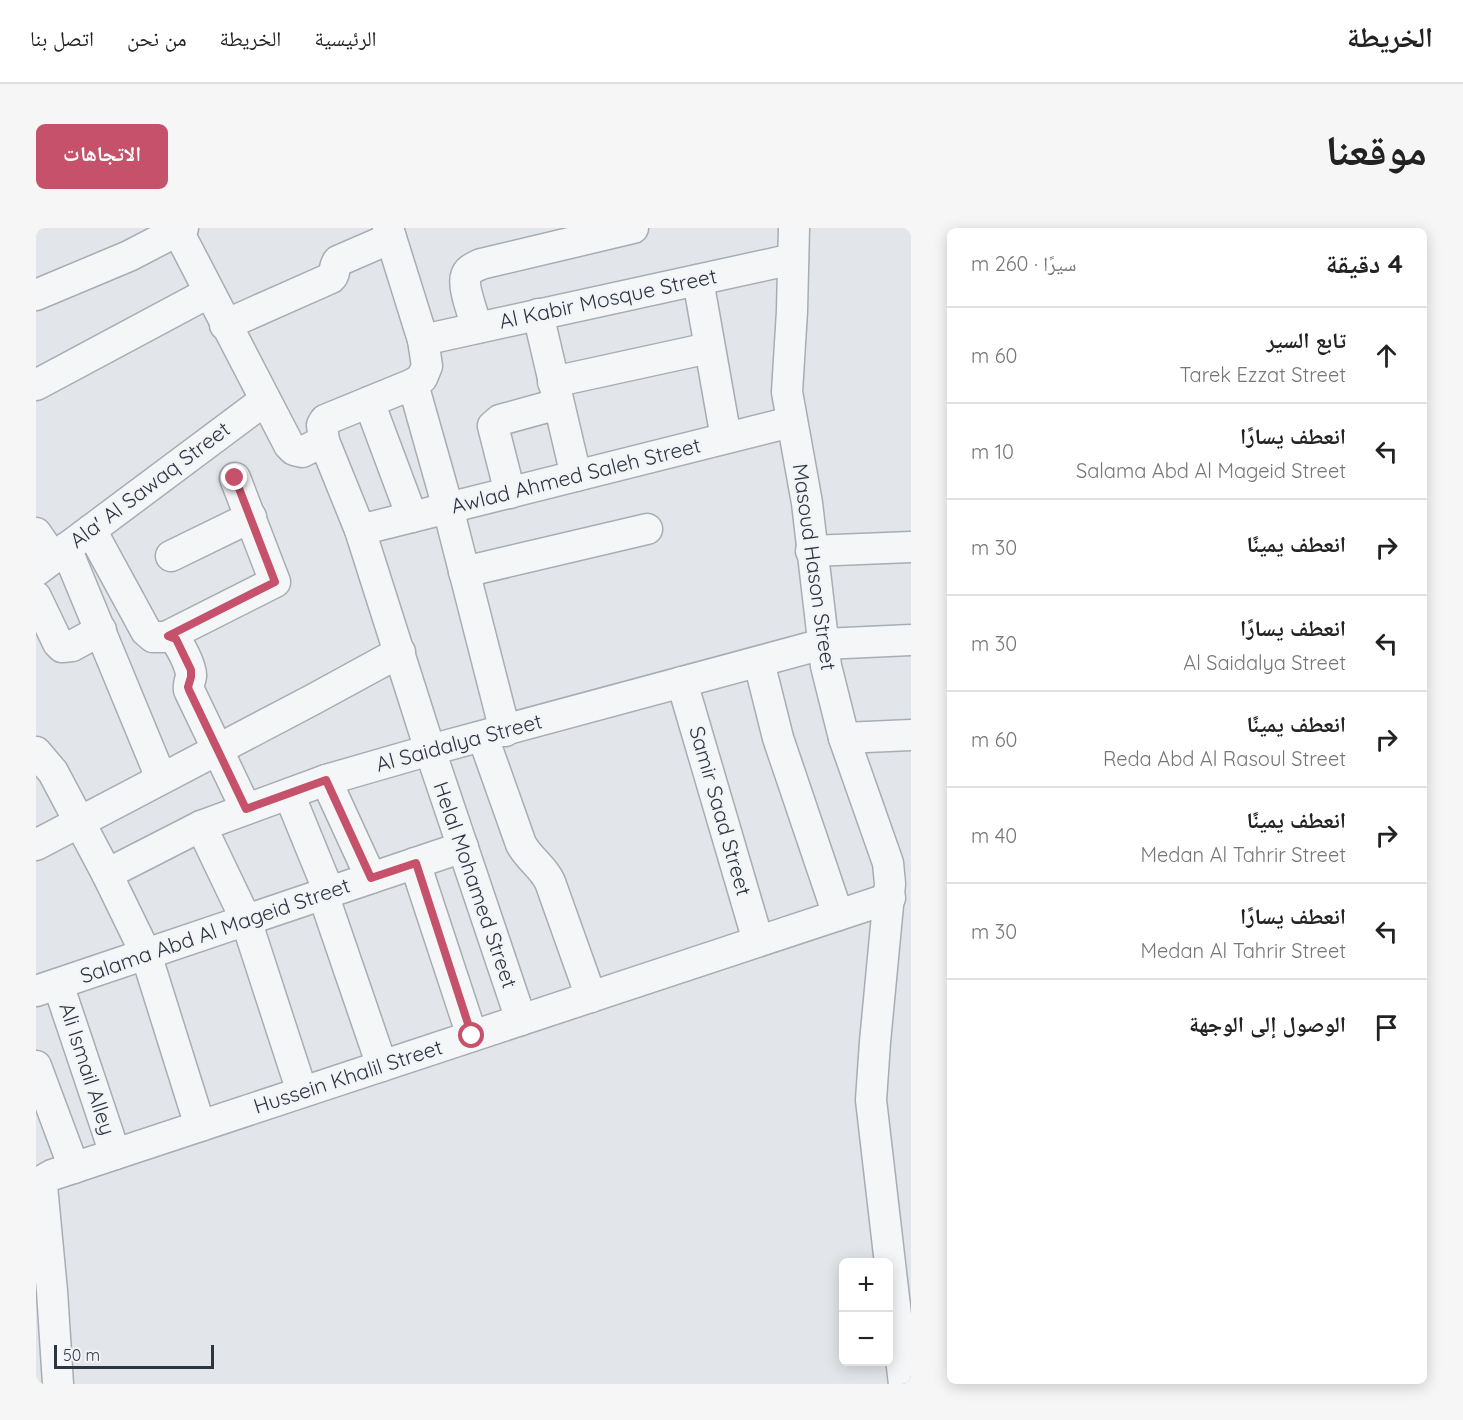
<!DOCTYPE html>
<html lang="ar">
<meta charset="utf-8">
<style>
body{margin:0;font-family:Quicksand,"Noto Naskh Arabic",sans-serif;background:#f6f6f6;color:#222;direction:rtl}
.controls{position:absolute;right:18px;bottom:18px;display:grid;overflow:hidden;border-radius:9px;box-shadow:0 3px 15px #0003}
.controls button{width:54px;height:54px;display:grid;place-items:center;padding:0;border:0;border-bottom:2px solid #e0e0e0;background:#fff;color:#222;font:30px sans-serif}
.scale{position:absolute;left:18px;bottom:15px;width:160px;box-sizing:border-box;padding-left:6px;border:3px solid #2c3541;border-top:0;font-size:16px;line-height:21px;white-space:nowrap;color:#2c3541;-webkit-text-stroke:4px #f2f4f7;paint-order:stroke}
.stop{position:absolute;width:18px;height:18px;margin:-14px;border:4px solid #c5526a;border-radius:50%;background:#fff}
.stop.end{background:#c5526a;border-color:#fff;box-shadow:0 2px 6px #0008}
.list{margin:0;padding:0;list-style:none}
h2{display:flex;justify-content:space-between;align-items:center;height:78px;margin:0;padding:0 24px;font-size:26px}
h2 small{font-size:20px;font-weight:400;color:#767676}
.list li{display:grid;grid-template-columns:39px 1fr auto;gap:18px;align-items:center;box-sizing:border-box;height:96px;padding:0 24px;border-top:2px solid #e0e0e0}
.list b{display:block;font-size:22px;white-space:nowrap}
.list p{margin:0;font-size:20px;white-space:nowrap;color:#767676}
.list em{font-size:20px;font-style:normal;color:#767676}
.icon{flex:none;width:33px;height:33px;fill:none;stroke:currentColor;stroke-width:2;stroke-linecap:round;stroke-linejoin:round}
.map{position:relative;flex:none;width:875px;height:1156px;overflow:hidden;direction:ltr;border-radius:9px}
header{display:flex;align-items:center;gap:36px;box-sizing:border-box;height:84px;padding:0 30px;background:#fff;border-bottom:2px solid #e0e0e0}
header strong{font-size:28px}
nav{display:flex;gap:33px;margin-inline-start:auto;font-size:21px}
.intro{display:flex;align-items:center;justify-content:space-between;box-sizing:border-box;height:144px;padding:0 36px}
h1{margin:0;font-size:42px}
.button{padding:15px 27px;border-radius:9px;background:#c5526a;color:#fff;font-size:21px;font-weight:700}
main{display:flex;gap:36px;padding:0 36px}
aside{flex:1;background:#fff;border-radius:9px;box-shadow:0 3px 15px #0003}
.map>svg:first-child{display:block}
.lines{fill:none;stroke-linecap:round;stroke-linejoin:round}
.minor-casing{stroke:#a8adb4;stroke-width:33}
.minor{stroke:#f5f6f8;stroke-width:30}
.route{stroke:#c5526a;stroke-width:8}
.labels{text-anchor:middle;stroke-width:4.5;stroke-linejoin:round;paint-order:stroke}
.street-label{font-size:21px;fill:#2c3541;stroke:#f2f4f7}
</style>
<header>
<strong>الخريطة</strong>
<nav><a>الرئيسية</a><a>الخريطة</a><a>من نحن</a><a>اتصل بنا</a></nav>
</header>
<div class="intro"><h1>موقعنا</h1><a class="button">الاتجاهات</a></div>
<main>
<aside>
<h2>4 دقيقة<small>سيرًا · 260 m</small></h2>
<ul class="list">
<li><svg class="icon" aria-label="ahead" viewBox="0 0 24 24"><path d="M12 20V5M6 11l6-6 6 6"/></svg><div><b>تابع السير</b><p>Tarek Ezzat Street</p></div><em>60 m</em></li>
<li><svg class="icon" aria-label="left" viewBox="0 0 24 24"><path d="M17 20v-9H6M10 6l-5 5 5 5"/></svg><div><b>انعطف يسارًا</b><p>Salama Abd Al Mageid Street</p></div><em>10 m</em></li>
<li><svg class="icon" aria-label="right" viewBox="0 0 24 24"><path d="M7 20v-9h11M14 6l5 5-5 5"/></svg><div><b>انعطف يمينًا</b></div><em>30 m</em></li>
<li><svg class="icon" aria-label="left" viewBox="0 0 24 24"><path d="M17 20v-9H6M10 6l-5 5 5 5"/></svg><div><b>انعطف يسارًا</b><p>Al Saidalya Street</p></div><em>30 m</em></li>
<li><svg class="icon" aria-label="right" viewBox="0 0 24 24"><path d="M7 20v-9h11M14 6l5 5-5 5"/></svg><div><b>انعطف يمينًا</b><p>Reda Abd Al Rasoul Street</p></div><em>60 m</em></li>
<li><svg class="icon" aria-label="right" viewBox="0 0 24 24"><path d="M7 20v-9h11M14 6l5 5-5 5"/></svg><div><b>انعطف يمينًا</b><p>Medan Al Tahrir Street</p></div><em>40 m</em></li>
<li><svg class="icon" aria-label="left" viewBox="0 0 24 24"><path d="M17 20v-9H6M10 6l-5 5 5 5"/></svg><div><b>انعطف يسارًا</b><p>Medan Al Tahrir Street</p></div><em>30 m</em></li>
<li><svg class="icon" aria-label="arrive" viewBox="0 0 24 24"><path d="M6 21V4h12l-3 4 3 4H6"/></svg><div><b>الوصول إلى الوجهة</b></div></li>
</ul>
</aside>
<div class="map">
<svg width="875" height="1156" viewBox="0 0 875 1156">
<rect width="100%" height="100%" fill="#e2e6ea"/>
<g class="lines">
<!-- minor casing -->
<g class="minor-casing">
<g id="minor">
<path d="M352,0L387,112L391,138L386,150L377,156L289,192L286,197L288,213L324,302L394,522L485,792"/>
<path d="M758,0L756,83L751,164L771,275L790,438L808,510L852,635L854,656L839,814L835,872L868,1156"/>
<path d="M142,3L253,217L258,222L266,224L288,213"/>
<path d="M662,52L690,210"/>
<path d="M0,67L93,28L147,0"/>
<path d="M502,86L540,248"/>
<path d="M189,97L295,50C300,46 297,39 302,33L355,10"/>
<path d="M441,100C438,88 426,59 430,48C432,41 439,39 445,36L597,0"/>
<path d="M387,112L757,31"/>
<path d="M517,154L673,120"/>
<path d="M377,156L412,280L469,503"/>
<path d="M0,157L172,65"/>
<path d="M333,174L376,289"/>
<path d="M474,265L457,198L464,192L522,176"/>
<path d="M55,302L110,403L117,409H136C143,413 156,440 155,448C154,454 152,456 153,462L210,581"/>
<path d="M324,302L755,194"/>
<path d="M0,305L17,330"/>
<path d="M30,320L125,550"/>
<path d="M775,323L875,319"/>
<path d="M135,328L215,289"/>
<path d="M0,343L229,172"/>
<path d="M428,344L611,301"/>
<path d="M0,369L22,415L26,419L36,418L65,402"/>
<path d="M132,408L239,354L199,250"/>
<path d="M723,434L742,510L802,687"/>
<path d="M646,454L722,713"/>
<path d="M447,509L485,616C493,631 507,639 514,654L555,769"/>
<path d="M808,510L875,507"/>
<path d="M0,524L17,544L71,646L110,726L164,898"/>
<path d="M290,552L335,650"/>
<path d="M253,566L293,664"/>
<path d="M165,598L210,692L266,864"/>
<path d="M0,617L276,472L364,424"/>
<path d="M379,635L436,808"/>
<path d="M71,646L165,598L290,552L394,522L787,416L875,412"/>
<path d="M287,666L346,838"/>
<path d="M22,756L79,926"/>
<path d="M0,763L427,619"/>
<path d="M0,838L38,940"/>
<path d="M22,1156L16,1063L6,958L9,951L16,947L854,670"/>
</g>
</g>
<!-- minor -->
<use href="#minor" class="minor"/>
</g>
<g class="lines">
<!-- route -->
<path class="route" d="M199,250L239,354L132,408L140,411L155,442V449L152,459L153,462L210,581L290,552L335,650L380,635L436,808"/>
</g>
<g class="labels">
<!-- street labels -->
<g class="street-label">
<text transform="translate(572 71) rotate(-12)" y="7">Al Kabir Mosque Street</text>
<text transform="translate(540 248) rotate(-14)" y="7">Awlad Ahmed Saleh Street</text>
<text transform="translate(114 257) rotate(-37)" y="7">Ala' Al Sawaq Street</text>
<text transform="translate(778 339) rotate(82)" y="7">Masoud Hason Street</text>
<text transform="translate(423 515) rotate(-15)" y="7">Al Saidalya Street</text>
<text transform="translate(684 583) rotate(74)" y="7">Samir Saad Street</text>
<text transform="translate(439 657) rotate(71)" y="7">Helal Mohamed Street</text>
<text transform="translate(179 703) rotate(-19)" y="7">Salama Abd Al Mageid Street</text>
<text transform="translate(51 841) rotate(72)" y="7">Ali Ismail Alley</text>
<text transform="translate(312 849) rotate(-18)" y="7">Hussein Khalil Street</text>
</g>
</g>
</svg>
<div class="controls">
<button>+</button>
<button>−</button>
</div>
<div class="scale">50 m</div>
<div class="stop" style="left:436px;top:808px"></div>
<div class="stop end" style="left:199px;top:250px"></div>
</div>
</main>
